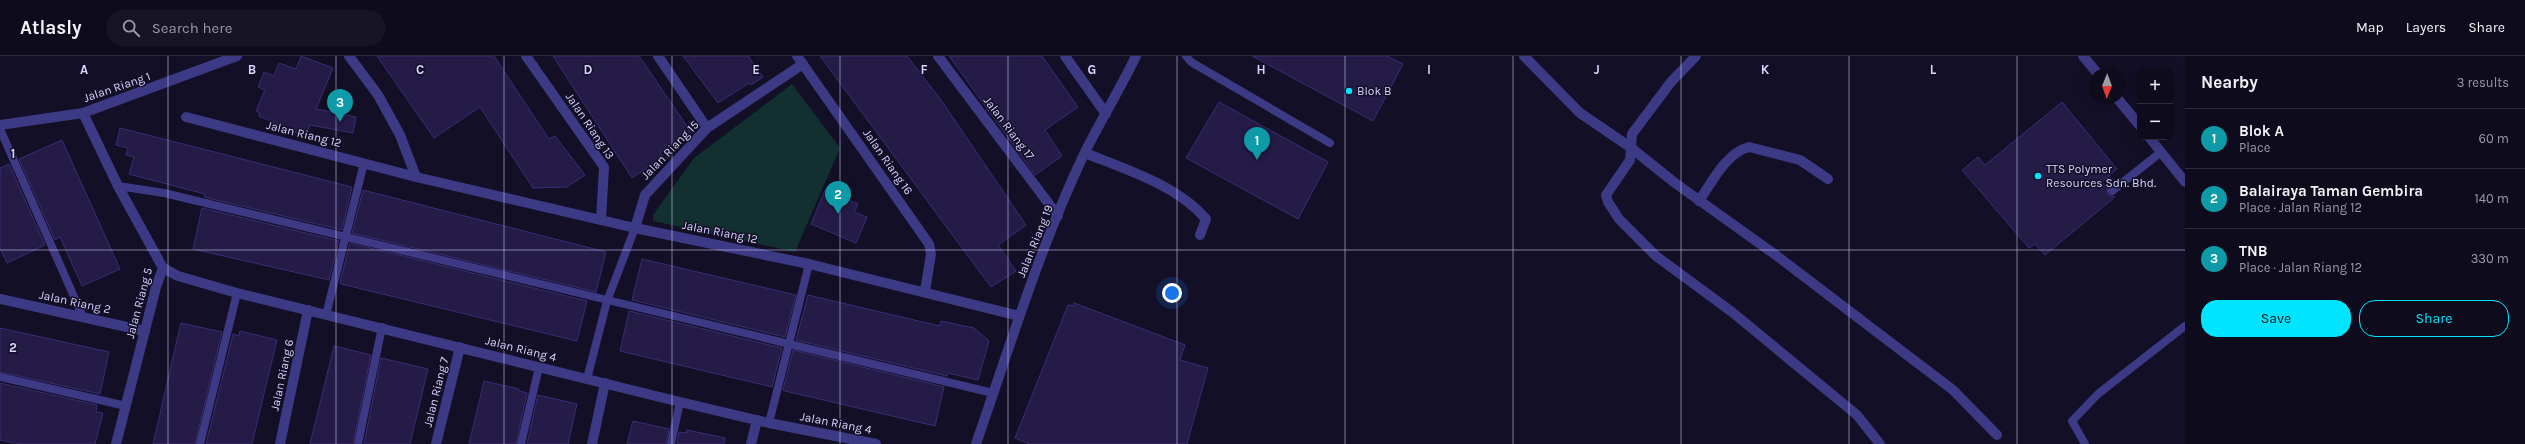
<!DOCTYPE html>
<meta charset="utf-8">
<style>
body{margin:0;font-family:Karla,sans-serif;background:#171425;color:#f1f3f6}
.controls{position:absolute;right:12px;top:12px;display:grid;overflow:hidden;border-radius:8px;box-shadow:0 4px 16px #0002}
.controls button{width:36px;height:36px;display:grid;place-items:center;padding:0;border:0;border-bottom:1px solid #2e2b3b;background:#0e0b1c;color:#f1f3f6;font:20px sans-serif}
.compass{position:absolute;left:2089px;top:12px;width:36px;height:36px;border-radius:50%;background:#0e0b1c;box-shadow:0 4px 16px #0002;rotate:181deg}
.you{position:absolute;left:1172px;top:237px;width:14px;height:14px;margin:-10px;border:3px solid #fff;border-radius:50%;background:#1a73e8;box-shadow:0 0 0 6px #1a73e833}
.badge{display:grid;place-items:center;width:26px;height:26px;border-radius:50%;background:#00e5ff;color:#fff;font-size:13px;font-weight:700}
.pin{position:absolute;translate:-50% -33px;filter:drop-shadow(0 1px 2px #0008)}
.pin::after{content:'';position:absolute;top:21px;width:14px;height:12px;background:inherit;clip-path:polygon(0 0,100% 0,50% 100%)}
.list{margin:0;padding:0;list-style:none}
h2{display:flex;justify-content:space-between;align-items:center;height:52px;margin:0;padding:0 16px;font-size:17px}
h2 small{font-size:13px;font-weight:400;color:#9b9ba3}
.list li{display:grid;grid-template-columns:26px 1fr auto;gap:12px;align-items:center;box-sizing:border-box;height:60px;padding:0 16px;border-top:1px solid #2e2b3b}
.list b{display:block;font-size:15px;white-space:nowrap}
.list p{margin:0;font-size:13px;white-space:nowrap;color:#9b9ba3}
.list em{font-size:13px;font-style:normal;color:#9b9ba3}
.actions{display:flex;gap:8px;padding:12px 16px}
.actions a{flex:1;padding:9px 0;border:1px solid #00e5ff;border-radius:16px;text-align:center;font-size:14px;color:#00e5ff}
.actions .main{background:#00e5ff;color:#111}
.icon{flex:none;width:22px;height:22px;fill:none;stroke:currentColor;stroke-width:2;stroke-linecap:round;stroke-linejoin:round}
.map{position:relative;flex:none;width:2185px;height:388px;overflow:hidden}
header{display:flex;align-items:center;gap:24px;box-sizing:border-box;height:56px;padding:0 20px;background:#0e0b1c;border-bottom:1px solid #2e2b3b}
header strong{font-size:19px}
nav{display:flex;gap:22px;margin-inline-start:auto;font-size:14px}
.search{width:280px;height:36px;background:#171425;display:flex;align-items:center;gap:10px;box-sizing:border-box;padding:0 14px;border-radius:22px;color:#9b9ba3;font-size:15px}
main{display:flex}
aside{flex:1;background:#0e0b1c}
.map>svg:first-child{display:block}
.green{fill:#12302f}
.building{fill:#241b47;stroke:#3b2d73}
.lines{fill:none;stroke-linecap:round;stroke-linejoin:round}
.lane{stroke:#3d3a85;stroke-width:8}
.street{stroke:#3d3a85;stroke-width:10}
.grid{fill:none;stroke:#d9d4ff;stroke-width:1;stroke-opacity:0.55}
.poi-dot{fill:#00e5ff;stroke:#130f26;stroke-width:1.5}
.labels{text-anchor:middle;stroke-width:3;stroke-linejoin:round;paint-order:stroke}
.street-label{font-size:12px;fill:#d9d4ff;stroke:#130f26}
.poi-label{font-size:12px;fill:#d9d4ff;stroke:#130f26;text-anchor:start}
.grid-label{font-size:13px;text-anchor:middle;font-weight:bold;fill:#d9d4ff;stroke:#130f26;stroke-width:3;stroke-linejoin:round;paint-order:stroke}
</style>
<header>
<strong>Atlasly</strong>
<div class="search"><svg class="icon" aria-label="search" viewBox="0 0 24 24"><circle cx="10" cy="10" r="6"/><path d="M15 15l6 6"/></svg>Search here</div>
<nav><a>Map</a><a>Layers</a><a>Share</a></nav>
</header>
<main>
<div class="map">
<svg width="2185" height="388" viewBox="0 0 2185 388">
<rect width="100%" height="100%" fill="#130f26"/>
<!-- green -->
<path class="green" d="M792,28L840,92L795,196L653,165V159L694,102Z"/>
<!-- building -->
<g class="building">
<path d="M301,0L333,12L316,53L356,61L353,77L310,69L307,75L301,73L299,78L259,60L260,57L256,55L265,34L258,31L264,16L274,20L279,7L296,13Z"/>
<path d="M377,0H494L549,83L555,80L585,119L567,131L533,132L480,51L434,82Z"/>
<path d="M553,0H639L691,76L660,96L663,101L632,122Z"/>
<path d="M683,0H748L763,21L751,29L749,27L718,47Z"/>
<path d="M820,0H907L941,44L1026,169L998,189L1016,215L991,231Z"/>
<path d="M949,0H1042L1078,51L1045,74L1062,100L1035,119Z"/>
<path d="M1252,0H1387L1403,8L1373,65Z"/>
<path d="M1219,46L1328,106L1298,163L1186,102Z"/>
<path d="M2062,46L2117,113L2102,126L2107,132L2108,139L2115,141L2045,199L2035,188L2029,192L1962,114L1978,101L1985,109Z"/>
<path d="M120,72L352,131L342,174L204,141L205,138L129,118L134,101L126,99L128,92L116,89Z"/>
<path d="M62,84L120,213L82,230L60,181L55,184L19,103Z"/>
<path d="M9,108L45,189L7,207L0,192V112Z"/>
<path d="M363,134L606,196L596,236L352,177Z"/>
<path d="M825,134L858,148L854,156L867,161L856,187L811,168Z"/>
<path d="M202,152L339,185L329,224L193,193Z"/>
<path d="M350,187L587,245L577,285L341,228L340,226Z"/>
<path d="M642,203L796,239L785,281L632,244Z"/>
<path d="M808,239L940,270L941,265L974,272L989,285L978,324L948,317L947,320L796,284Z"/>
<path d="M1074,247L1185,289L1180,304L1208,312L1187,388H1029L1015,382L1068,249L1074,250Z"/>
<path d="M629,255L782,292L772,331L620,295Z"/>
<path d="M181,267L222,276L195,388H153Z"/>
<path d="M0,272L109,296L100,338L0,316Z"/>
<path d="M240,275L277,284L252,388H206L233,278L239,280Z"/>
<path d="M334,290L371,299L353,388H310Z"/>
<path d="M793,294L944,331L935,370L785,335L783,334Z"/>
<path d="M381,302L428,313L410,388H364Z"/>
<path d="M484,325L519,333V335L527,337L516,388H469Z"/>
<path d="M0,327L97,349L96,356L103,357L95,388H19L0,384Z"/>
<path d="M538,339L577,348L568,388H527Z"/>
<path d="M633,365L669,373L666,388H627Z"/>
<path d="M687,374L725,382L724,388H677L679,376L686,377Z"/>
</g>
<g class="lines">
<!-- lane -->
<g class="lane">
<path d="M1186,0L1191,6L1330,87"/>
<path d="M0,73L83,261"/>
<path d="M118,130L164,137L993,337"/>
<path d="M2112,135L2161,96"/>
<path d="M326,259L364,107"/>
<path d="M0,321L126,350"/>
<path d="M587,323L607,245L635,172"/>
<path d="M769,367L809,208"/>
<path d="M200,388L237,237"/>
<path d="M358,388L382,271"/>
<path d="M521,388L539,311"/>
<path d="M671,388L680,346"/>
<path d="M2085,388L2072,365L2098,338L2185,270"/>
</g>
<!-- street -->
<g class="street">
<path d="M349,0L378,39L400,79L416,121"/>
<path d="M526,0L604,111L601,164"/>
<path d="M658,0L707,72"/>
<path d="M797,0L929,188L931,198L925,235"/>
<path d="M938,0L1058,160"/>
<path d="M1065,0L1106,58"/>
<path d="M1524,0L1580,57L1630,91L1675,127L1773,197L1953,334L1997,379"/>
<path d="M1696,0L1671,26L1632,78L1630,104L1606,139L1608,146L1619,163L1656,200L1732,256L1857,359L1880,388"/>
<path d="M2083,0L2098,18"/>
<path d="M2117,42L2140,70"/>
<path d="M83,57L118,130L163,212L156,231L116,388"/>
<path d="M186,61L416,121L635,172L809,208L1019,260"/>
<path d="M0,69L83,57L237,0"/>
<path d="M2149,81L2185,126"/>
<path d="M1085,97C1125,113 1177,129 1206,163L1200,179"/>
<path d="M1699,145C1712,126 1726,97 1749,91L1800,104L1828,123"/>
<path d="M635,172L645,139L707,72L803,8"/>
<path d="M163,212L178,220L237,237L680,346L769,367L876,388"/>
<path d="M0,243L145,275"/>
<path d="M280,388L308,254"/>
<path d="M436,388L460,291"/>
<path d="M592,388L605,327"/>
<path d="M751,388L757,364"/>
<path d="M976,388C1010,290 1040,190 1085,96C1101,64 1120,33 1136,0"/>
</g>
</g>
<!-- grid -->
<path class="grid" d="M168,0V388M336,0V388M504,0V388M672,0V388M840,0V388M1008,0V388M1177,0V388M1345,0V388M1513,0V388M1681,0V388M1849,0V388M2017,0V388M0,194H2185"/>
<!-- markers -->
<g class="poi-dot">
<circle cx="1349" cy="35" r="4"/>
<circle cx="2038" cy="120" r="4"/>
</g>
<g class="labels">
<!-- street labels -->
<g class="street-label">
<text transform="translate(117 31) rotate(-19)" y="4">Jalan Riang 1</text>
<text transform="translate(590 70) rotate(56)" y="4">Jalan Riang 13</text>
<text transform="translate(1009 72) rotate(53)" y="4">Jalan Riang 17</text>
<text transform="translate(304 78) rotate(14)" y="4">Jalan Riang 12</text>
<text transform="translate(670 94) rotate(-46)" y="4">Jalan Riang 15</text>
<text transform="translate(888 106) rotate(55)" y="4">Jalan Riang 16</text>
<text transform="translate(720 176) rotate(11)" y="4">Jalan Riang 12</text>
<text transform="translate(1035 185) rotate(-68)" y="4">Jalan Riang 19</text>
<text transform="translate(75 246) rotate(12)" y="4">Jalan Riang 2</text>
<text transform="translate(139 247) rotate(-75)" y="4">Jalan Riang 5</text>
<text transform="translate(521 293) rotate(14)" y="4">Jalan Riang 4</text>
<text transform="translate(282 319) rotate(-78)" y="4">Jalan Riang 6</text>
<text transform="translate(436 336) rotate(-76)" y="4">Jalan Riang 7</text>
<text transform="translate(836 367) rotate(11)" y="4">Jalan Riang 4</text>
</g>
<!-- poi labels -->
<g class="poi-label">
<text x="1357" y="39">Blok B</text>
<text x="2046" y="117">TTS Polymer<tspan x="2046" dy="14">Resources Sdn. Bhd.</tspan></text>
</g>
</g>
<g class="grid-label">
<text x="84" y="18">A</text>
<text x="252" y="18">B</text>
<text x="420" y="18">C</text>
<text x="588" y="18">D</text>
<text x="756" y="18">E</text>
<text x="924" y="18">F</text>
<text x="1092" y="18">G</text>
<text x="1261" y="18">H</text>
<text x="1429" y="18">I</text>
<text x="1597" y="18">J</text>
<text x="1765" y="18">K</text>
<text x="1933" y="18">L</text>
<text x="13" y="102">1</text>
<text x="13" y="296">2</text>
</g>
</svg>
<div class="controls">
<button>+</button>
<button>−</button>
</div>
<svg class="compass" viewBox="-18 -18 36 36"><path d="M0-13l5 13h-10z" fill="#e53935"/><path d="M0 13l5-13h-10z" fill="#9b9ba3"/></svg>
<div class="you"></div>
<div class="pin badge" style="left:1257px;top:104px;background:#0f9aa8">1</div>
<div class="pin badge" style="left:838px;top:158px;background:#0f9aa8">2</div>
<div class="pin badge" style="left:340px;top:66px;background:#0f9aa8">3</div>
</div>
<aside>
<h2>Nearby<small>3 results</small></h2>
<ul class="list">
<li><span class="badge" style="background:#0f9aa8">1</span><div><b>Blok A</b><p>Place</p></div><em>60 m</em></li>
<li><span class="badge" style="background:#0f9aa8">2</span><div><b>Balairaya Taman Gembira</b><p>Place · Jalan Riang 12</p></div><em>140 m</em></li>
<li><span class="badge" style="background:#0f9aa8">3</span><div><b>TNB</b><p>Place · Jalan Riang 12</p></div><em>330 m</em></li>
</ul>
<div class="actions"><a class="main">Save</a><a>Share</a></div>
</aside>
</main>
